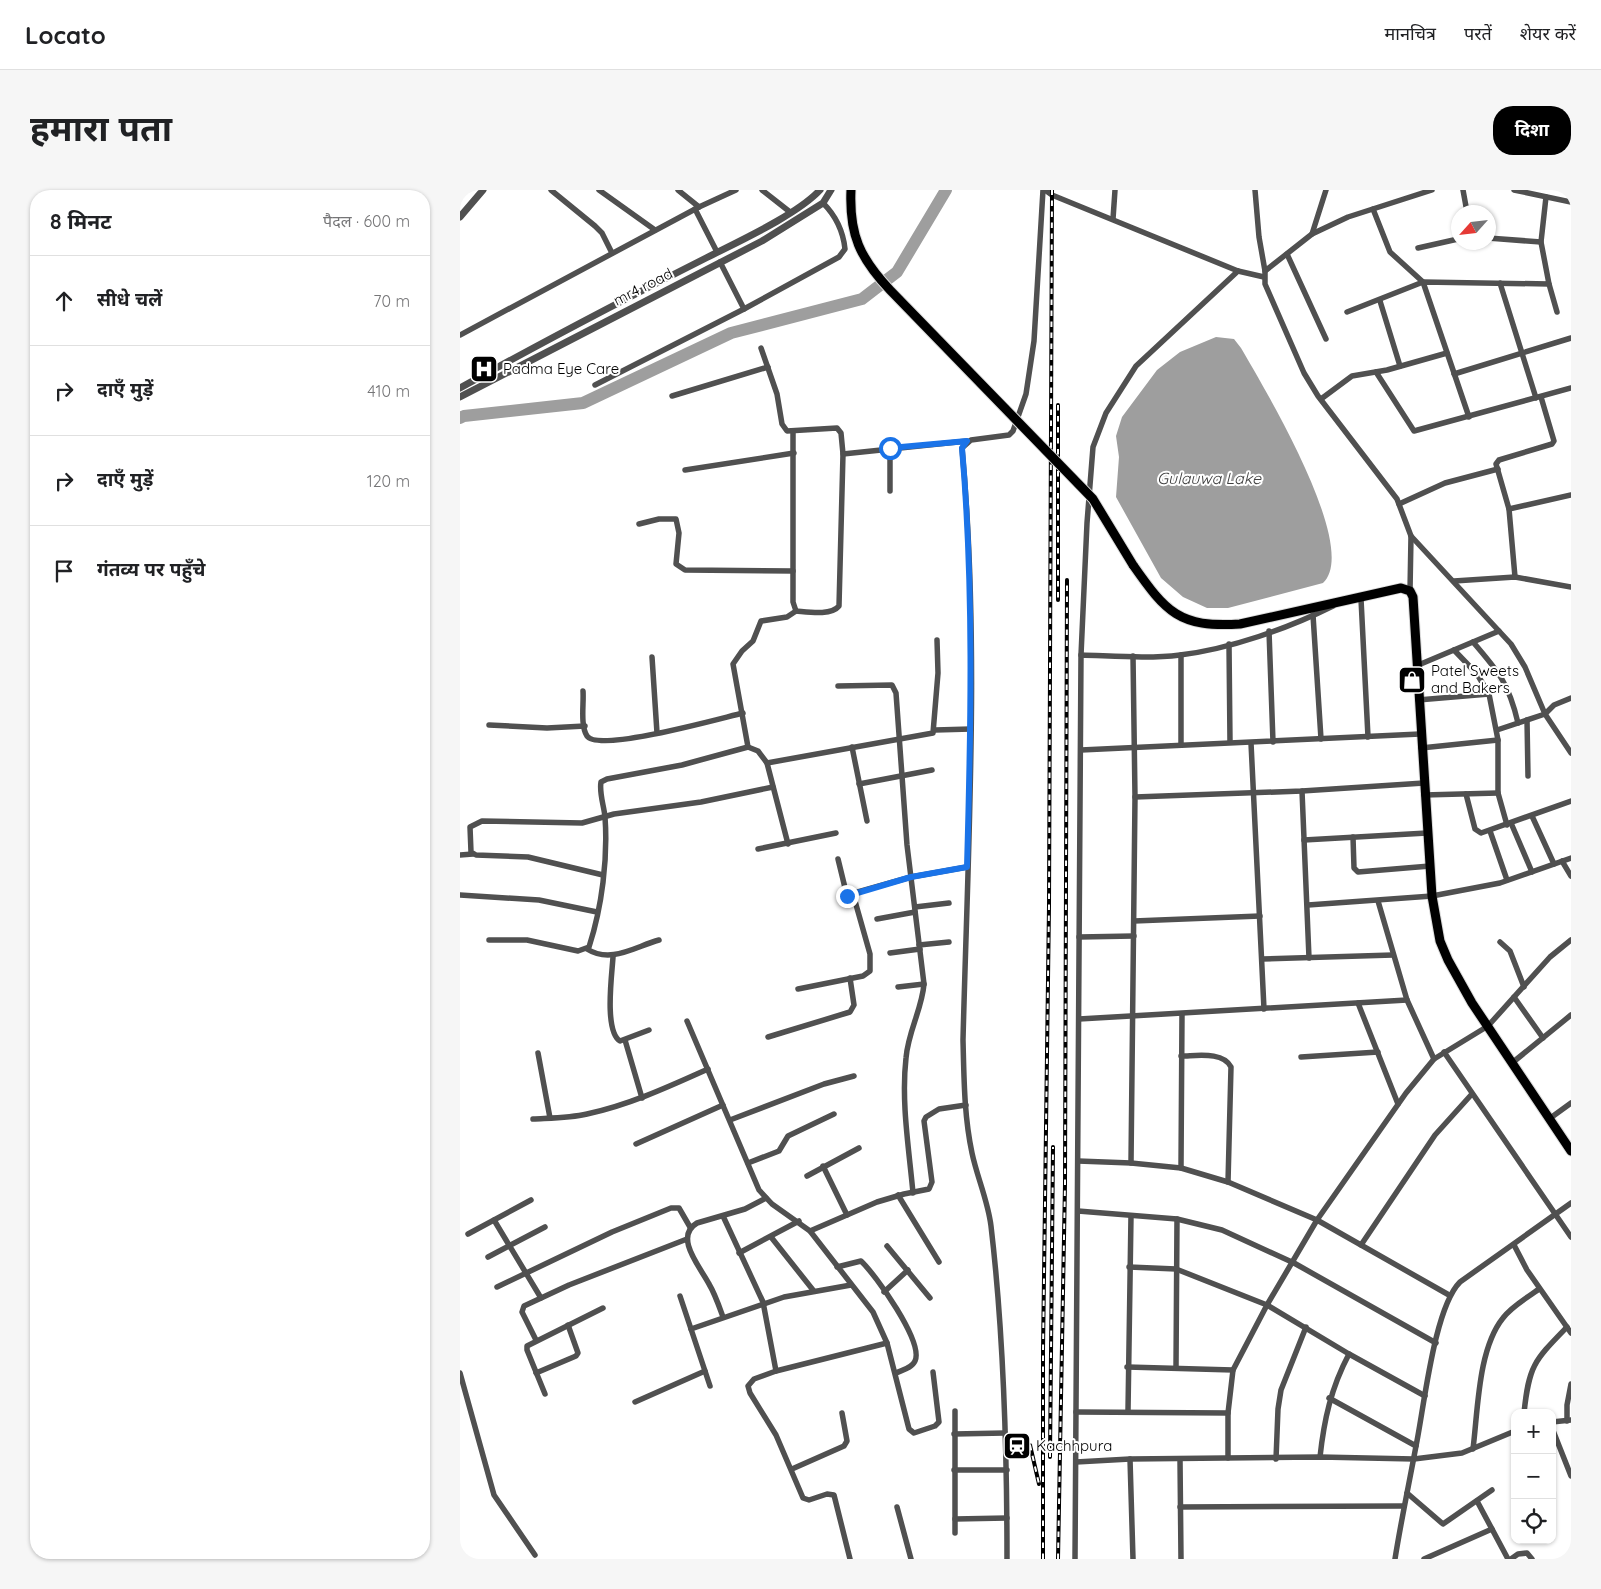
<!DOCTYPE html>
<html lang="hi">
<meta charset="utf-8">
<style>
body{margin:0;font-family:Quicksand,"Noto Sans Devanagari",sans-serif;background:#f6f6f6;color:#202124}
.controls{position:absolute;right:15px;bottom:15px;display:grid;overflow:hidden;border-radius:10px;box-shadow:0 1px 4px #0004}
.controls button{width:45px;height:45px;display:grid;place-items:center;padding:0;border:0;border-bottom:1px solid #e0e0e0;background:#fff;color:#202124;font:25px sans-serif}
.compass{position:absolute;left:991px;top:15px;width:45px;height:45px;border-radius:50%;background:#fff;box-shadow:0 1px 4px #0004;rotate:243deg}
.stop{position:absolute;width:15px;height:15px;margin:-11px;border:4px solid #1a73e8;border-radius:50%;background:#fff}
.stop.end{background:#1a73e8;border-color:#fff;box-shadow:0 1px 5px #0008}
.list{margin:0;padding:0;list-style:none}
h2{display:flex;justify-content:space-between;align-items:center;height:65px;margin:0;padding:0 20px;font-size:21px}
h2 small{font-size:16px;font-weight:400;color:#757577}
.list li{display:grid;grid-template-columns:32px 1fr auto;gap:15px;align-items:center;box-sizing:border-box;height:90px;padding:0 20px;border-top:1px solid #e0e0e0}
.list b{display:block;font-size:19px;white-space:nowrap}
.list em{font-size:16px;font-style:normal;color:#757577}
.icon{flex:none;width:28px;height:28px;fill:none;stroke:currentColor;stroke-width:2;stroke-linecap:round;stroke-linejoin:round}
.map{position:relative;flex:none;width:1111px;height:1369px;overflow:hidden;border-radius:20px}
header{display:flex;align-items:center;gap:30px;box-sizing:border-box;height:70px;padding:0 25px;background:#fff;border-bottom:1px solid #e0e0e0}
header strong{font-size:24px}
nav{display:flex;gap:28px;margin-inline-start:auto;font-size:18px}
.intro{display:flex;align-items:center;justify-content:space-between;box-sizing:border-box;height:120px;padding:0 30px}
h1{margin:0;font-size:35px}
.button{padding:12px 22px;border-radius:20px;background:#000;color:#fff;font-size:18px;font-weight:700}
main{display:flex;gap:30px;padding:0 30px}
aside{flex:1;background:#fff;border-radius:20px;box-shadow:0 1px 4px #0004}
.map>svg:first-child{display:block}
.water{fill:#9e9e9e}
.lines{fill:none;stroke-linecap:round;stroke-linejoin:round}
.river{stroke:#9e9e9e;stroke-width:12}
.primary-casing{stroke:#dbdbdb;stroke-width:11}
.minor{stroke:#505050;stroke-width:5.5}
.tertiary{stroke:#505050;stroke-width:7}
.primary{stroke:#000;stroke-width:9}
.rail-casing{stroke:#000;stroke-width:4}
.rail{stroke:#fff;stroke-width:2;stroke-dasharray:5.5;stroke-linecap:butt}
.primary-bridge-casing{stroke:#dbdbdb;stroke-width:11;stroke-linecap:butt}
.primary-bridge{stroke:#000;stroke-width:9}
.route{stroke:#1a73e8;stroke-width:6}
.labels{text-anchor:middle;stroke-width:4;stroke-linejoin:round;paint-order:stroke}
.street-label{font-size:15px;fill:#000;stroke:#fff}
.poi-label{font-size:15px;fill:#000;stroke:#fff;text-anchor:start}
.water-label{font-size:16px;font-style:italic;fill:#3f3f3f;stroke:#fff}
</style>
<header>
<strong>Locato</strong>
<nav><a>मानचित्र</a><a>परतें</a><a>शेयर करें</a></nav>
</header>
<div class="intro"><h1>हमारा पता</h1><a class="button">दिशा</a></div>
<main>
<aside>
<h2>8 मिनट<small>पैदल · 600 m</small></h2>
<ul class="list">
<li><svg class="icon" aria-label="ahead" viewBox="0 0 24 24"><path d="M12 20V5M6 11l6-6 6 6"/></svg><div><b>सीधे चलें</b></div><em>70 m</em></li>
<li><svg class="icon" aria-label="right" viewBox="0 0 24 24"><path d="M7 20v-9h11M14 6l5 5-5 5"/></svg><div><b>दाएँ मुड़ें</b></div><em>410 m</em></li>
<li><svg class="icon" aria-label="right" viewBox="0 0 24 24"><path d="M7 20v-9h11M14 6l5 5-5 5"/></svg><div><b>दाएँ मुड़ें</b></div><em>120 m</em></li>
<li><svg class="icon" aria-label="arrive" viewBox="0 0 24 24"><path d="M6 21V4h12l-3 4 3 4H6"/></svg><div><b>गंतव्य पर पहुँचे</b></div></li>
</ul>
</aside>
<div class="map">
<svg width="1111" height="1369" viewBox="0 0 1111 1369">
<rect width="100%" height="100%" fill="#fff"/>
<!-- water -->
<path class="water" d="M756,147L774,149L781,158C803,196 901,358 863,393L768,418H747L723,407L701,388L656,307L659,267L656,246L662,227L697,180L720,162Z"/>
<g class="lines">
<!-- river -->
<path class="river" d="M0,228L4,226L123,213L271,143L402,109L437,82L486,0"/>
<!-- primary casing -->
<g class="primary-casing">
<path id="primary" d="M673,375C706,422 719,438 780,434L941,398L950,401L953,407L972,706L980,751L988,770L1012,813L1111,961"/>
</g>
<!-- minor -->
<g class="minor">
<path d="M91,0L135,36L142,43L152,63"/>
<path d="M139,0L195,40"/>
<path d="M218,0L239,17"/>
<path d="M302,0L330,22"/>
<path d="M585,0L592,5L778,81L804,87"/>
<path d="M795,0L799,47L805,81"/>
<path d="M866,0L852,44L805,81V94L844,183L858,206L937,309L951,346L950,401"/>
<path d="M1003,0L1007,22"/>
<path d="M1054,0L1111,12"/>
<path d="M235,19L257,62"/>
<path d="M913,19L930,62L963,92L1009,227"/>
<path d="M653,29L655,0"/>
<path d="M852,44L888,27L972,0"/>
<path d="M1028,48L1081,52"/>
<path d="M958,58L998,49"/>
<path d="M827,64L866,149"/>
<path d="M260,72L284,119"/>
<path d="M1040,93L1076,208"/>
<path d="M1089,94L1097,122"/>
<path d="M920,111L940,176"/>
<path d="M887,122L963,92L1089,94L1081,52L1086,7"/>
<path d="M0,145L239,17L276,0"/>
<path d="M301,158L317,204L322,234L327,241L377,238L381,243L383,264L507,251"/>
<path d="M916,182L954,241L1111,198"/>
<path d="M994,184L1111,148"/>
<path d="M135,195L284,119L379,67L385,59C383,40 376,26 363,13"/>
<path d="M212,206L308,177"/>
<path d="M861,209L892,186L927,180L987,163"/>
<path d="M333,241V412L336,421C348,422 371,426 379,416L383,264"/>
<path d="M430,258V301"/>
<path d="M225,280L334,263"/>
<path d="M939,314L985,293L1038,279"/>
<path d="M1049,319L1111,305"/>
<path d="M179,334L199,329H216L219,343L216,374L225,380L333,381"/>
<path d="M951,346L1051,454L1065,477L1085,524L1111,563"/>
<path d="M1055,387L1049,319L1036,274L1039,270L1092,254L1094,251L1081,207"/>
<path d="M994,391L1055,387L1111,397"/>
<path d="M901,409L908,547"/>
<path d="M853,425L861,549"/>
<path d="M809,441L813,552"/>
<path d="M1013,452C1039,482 1049,494 1058,533"/>
<path d="M769,454L770,552"/>
<path d="M994,460L1017,484L1029,504L1038,550V603L1047,635"/>
<path d="M621,465C654,466 688,469 720,465C770,459 829,438 873,416"/>
<path d="M721,465V554"/>
<path d="M192,467L197,543"/>
<path d="M956,476L1039,441"/>
<path d="M378,496L432,495L436,503L447,655L464,794C462,819 448,842 446,868C441,912 449,959 453,1003"/>
<path d="M123,501C124,513 120,535 127,546C138,563 261,528 283,523"/>
<path d="M958,510L1029,504"/>
<path d="M1067,530L1068,586"/>
<path d="M29,535L87,538L125,536"/>
<path d="M475,540L511,539"/>
<path d="M1037,540L1085,524L1094,515L1111,508"/>
<path d="M791,553L804,819"/>
<path d="M288,557L298,561L307,573L328,654"/>
<path d="M392,557L407,631"/>
<path d="M961,558L1038,550"/>
<path d="M621,560L960,544"/>
<path d="M307,573L473,543L478,483L477,450"/>
<path d="M399,594L472,580"/>
<path d="M842,601L849,768"/>
<path d="M1006,604L1015,639L1021,643L1111,611"/>
<path d="M964,605L1038,603"/>
<path d="M675,607L842,601L964,593"/>
<path d="M1072,626L1094,674"/>
<path d="M1051,633L1072,682"/>
<path d="M1030,641L1047,690"/>
<path d="M893,647L894,678L898,682L970,676"/>
<path d="M844,650L967,643"/>
<path d="M298,659L376,643"/>
<path d="M0,665L13,664"/>
<path d="M378,669L387,706"/>
<path d="M1102,671L1111,686"/>
<path d="M143,685L68,667L16,665L11,662L10,637L22,631L122,633L154,624L241,612L313,597"/>
<path d="M0,705L79,710L137,722"/>
<path d="M380,707L451,687L507,677"/>
<path d="M918,711L947,810L974,869"/>
<path d="M848,715L972,706L1040,693L1111,668"/>
<path d="M455,717L489,713"/>
<path d="M417,729L455,722"/>
<path d="M674,731L800,726"/>
<path d="M619,747L674,746"/>
<path d="M29,750H67L118,761L129,757C142,717 148,668 145,627C144,616 139,603 141,592L147,589L222,575L288,557L273,474L282,461L293,451L301,431L327,427L336,421"/>
<path d="M1040,752L1050,761L1064,797"/>
<path d="M459,755L489,752"/>
<path d="M127,759C151,774 174,757 199,750"/>
<path d="M430,763L460,759"/>
<path d="M153,767C152,784 144,841 160,851L189,840"/>
<path d="M802,769L933,765"/>
<path d="M438,797L464,794"/>
<path d="M338,799L403,786L410,781V764L393,704"/>
<path d="M1054,807L1083,848"/>
<path d="M898,813L938,914"/>
<path d="M619,829L947,810"/>
<path d="M227,831L299,1000L312,1014L350,1041L413,1122L427,1153L449,1239L454,1243L475,1236L479,1232L473,1182"/>
<path d="M308,847L390,822L394,815L390,788"/>
<path d="M165,850L182,908"/>
<path d="M984,862L1111,1047"/>
<path d="M78,863L90,928"/>
<path d="M721,866C736,866 763,861 771,877L768,992"/>
<path d="M841,867L918,862"/>
<path d="M1052,873L1111,825"/>
<path d="M73,929C91,928 110,928 127,924C169,915 208,897 248,879"/>
<path d="M1089,929L1111,913"/>
<path d="M270,930L364,894L394,886"/>
<path d="M176,954L263,915"/>
<path d="M618,971L671,973L721,978L768,992L857,1030L989,1105"/>
<path d="M288,973L319,961L328,946L374,924"/>
<path d="M671,973L675,607L673,466"/>
<path d="M363,976L387,1025"/>
<path d="M721,978L722,824"/>
<path d="M347,986L399,958"/>
<path d="M438,1005L479,1072"/>
<path d="M618,1021L717,1029L762,1040L834,1073L976,1153"/>
<path d="M263,1026L303,1112L316,1181"/>
<path d="M34,1030L81,1108"/>
<path d="M350,1041L417,1012L444,1004L469,999L472,992L464,931L466,927L479,919L506,915"/>
<path d="M8,1044L71,1010"/>
<path d="M311,1047L353,1100"/>
<path d="M901,1055L975,945L1011,905"/>
<path d="M1054,1055L1067,1080L1111,1143"/>
<path d="M427,1056L470,1108"/>
<path d="M279,1063L339,1031"/>
<path d="M28,1067L85,1037"/>
<path d="M377,1077L401,1071C415,1084 464,1152 455,1171C452,1178 442,1180 436,1183"/>
<path d="M669,1077L716,1079L807,1115L889,1164L965,1206"/>
<path d="M37,1097L152,1042L211,1018H219L230,1037"/>
<path d="M424,1102L448,1080"/>
<path d="M220,1106L250,1196"/>
<path d="M263,1127C259,1116 255,1104 249,1094C241,1078 213,1047 237,1033L285,1019L306,1008"/>
<path d="M231,1139L324,1107L391,1095"/>
<path d="M76,1150L62,1122L64,1116L109,1095L227,1049"/>
<path d="M667,1177L773,1180"/>
<path d="M716,1178L717,1029"/>
<path d="M0,1183L34,1305L75,1365"/>
<path d="M76,1183L116,1166L118,1163L108,1135"/>
<path d="M85,1204L67,1160V1156L143,1118"/>
<path d="M869,1208L956,1256"/>
<path d="M175,1212L245,1181"/>
<path d="M495,1221V1343"/>
<path d="M668,1221L671,1026"/>
<path d="M616,1222L768,1223"/>
<path d="M1064,1223C1069,1175 1074,1171 1107,1137"/>
<path d="M1107,1231V1215L1111,1194"/>
<path d="M1092,1232L1111,1230"/>
<path d="M1092,1238L1111,1286"/>
<path d="M494,1244L545,1243"/>
<path d="M1013,1259C1018,1220 1018,1159 1043,1128C1052,1116 1067,1108 1079,1099"/>
<path d="M860,1267C864,1230 871,1198 889,1164"/>
<path d="M768,1268V1223L773,1180L807,1115L857,1030L946,903L974,869L1028,836L1090,767L1111,750"/>
<path d="M670,1269L673,1369"/>
<path d="M720,1269L721,1369"/>
<path d="M816,1269L818,1219L821,1200L846,1137"/>
<path d="M616,1272L670,1269L860,1267L954,1269L1002,1263L1055,1241"/>
<path d="M332,1279L384,1256L387,1251L382,1223"/>
<path d="M494,1280H547"/>
<path d="M947,1303L983,1334L1032,1300"/>
<path d="M1017,1311L1048,1369"/>
<path d="M437,1317L451,1369"/>
<path d="M720,1317L944,1316"/>
<path d="M495,1329L547,1328"/>
<path d="M390,1369L374,1305L367,1304L349,1310L343,1308L316,1245L290,1203L288,1196L294,1189L316,1181L427,1153"/>
<path d="M547,1369C547,1258 544,1146 531,1036C528,1011 517,987 512,963C504,926 504,887 503,850C508,653 520,454 502,258L511,250L549,245L553,241L566,204L574,151L583,0"/>
<path d="M615,1369L621,465L627,333L633,257L646,223L676,176L778,81"/>
<path d="M935,1369C941,1331 949,1294 956,1256C964,1218 974,1118 1000,1092L1111,1013"/>
<path d="M964,1369L1032,1339"/>
<path d="M1051,1369L1058,1364L1067,1363L1072,1369"/>
</g>
<!-- tertiary -->
<g class="tertiary">
<path d="M0,27L23,0"/>
<path d="M0,198C81,153 163,110 246,68C277,52 337,25 360,0"/>
<path d="M0,207L302,51L363,13L371,0"/>
</g>
<!-- primary -->
<use href="#primary" class="primary"/>
<!-- rail casing -->
<g class="rail-casing">
<g id="rail">
<path d="M598,215V410"/>
<path d="M570,1255L579,1294"/>
<path d="M590,1267L593,957"/>
<path d="M583,1369V1161L589,716L592,0"/>
<path d="M598,1369L605,994L607,390"/>
</g>
</g>
<!-- rail -->
<use href="#rail" class="rail"/>
<!-- primary-bridge casing -->
<g class="primary-bridge-casing">
<path id="primary-bridge" d="M391,0C389,45 400,68 430,100L633,309L673,375"/>
</g>
<!-- primary-bridge -->
<use href="#primary-bridge" class="primary-bridge"/>
</g>
<g class="lines">
<!-- route -->
<path class="route" d="M387,706L451,687L507,677C511,537 514,397 502,258L507,251L430,258"/>
</g>
<!-- icons -->
<defs>
<g id="hospital-square" transform="scale(1.4375)"><rect x="-9" y="-9" width="18" height="18" rx="4" fill="#000" stroke="#fff"/><path d="M-5-5h3v3.5h4V-5h3V5h-3V1.5h-4V5h-3Z" fill="#fff"/></g>
<g id="shop-square" transform="scale(1.4375)"><rect x="-9" y="-9" width="18" height="18" rx="4" fill="#000" stroke="#fff"/><path d="M-5-2.5h2.3a2.7 3.5 0 0 1 5.4 0H5L5.5 6h-11ZM-1.5-2.5h3a1.5 2.3 0 0 0-3 0Z" fill="#fff"/></g>
<g id="station-square" transform="scale(1.4375)"><rect x="-9" y="-9" width="18" height="18" rx="4" fill="#000" stroke="#fff"/><path d="M-3-6H3Q5-6 5-4V2Q5 4 3 4L4.5 6H3L1.5 4h-3L-3 6H-4.5L-3 4Q-5 4-5 2V-4Q-5-6-3-6ZM-3.5-4v3h7v-3ZM-3.5 1v1.5H-2V1ZM2 1v1.5H3.5V1Z" fill="#fff"/></g>
</defs>
<g fill-rule="evenodd">
<use href="#hospital-square" x="24" y="179"/>
<use href="#shop-square" x="952" y="490"/>
<use href="#station-square" x="557" y="1256"/>
</g>
<g class="labels">
<!-- street labels -->
<g class="street-label">
<text transform="translate(183 97) rotate(-27)" y="5">mr4 road</text>
</g>
<!-- poi labels -->
<g class="poi-label">
<text x="43" y="184">Padma Eye Care</text>
<text x="971" y="486">Patel Sweets<tspan x="971" dy="17">and Bakers</tspan></text>
<text x="576" y="1261">Kachhpura</text>
</g>
<!-- water labels -->
<g class="water-label">
<text x="749" y="294">Gulauwa Lake</text>
</g>
</g>
</svg>
<div class="controls">
<button>+</button>
<button>−</button>
<button><svg class="icon" aria-label="locate" viewBox="0 0 24 24"><circle cx="12" cy="12" r="6"/><path d="M12 2v4M12 18v4M2 12h4M18 12h4"/></svg></button>
</div>
<svg class="compass" viewBox="-18 -18 36 36"><path d="M0-13l5 13h-10z" fill="#e53935"/><path d="M0 13l5-13h-10z" fill="#757577"/></svg>
<div class="stop" style="left:430px;top:258px"></div>
<div class="stop end" style="left:387px;top:706px"></div>
</div>
</main>
